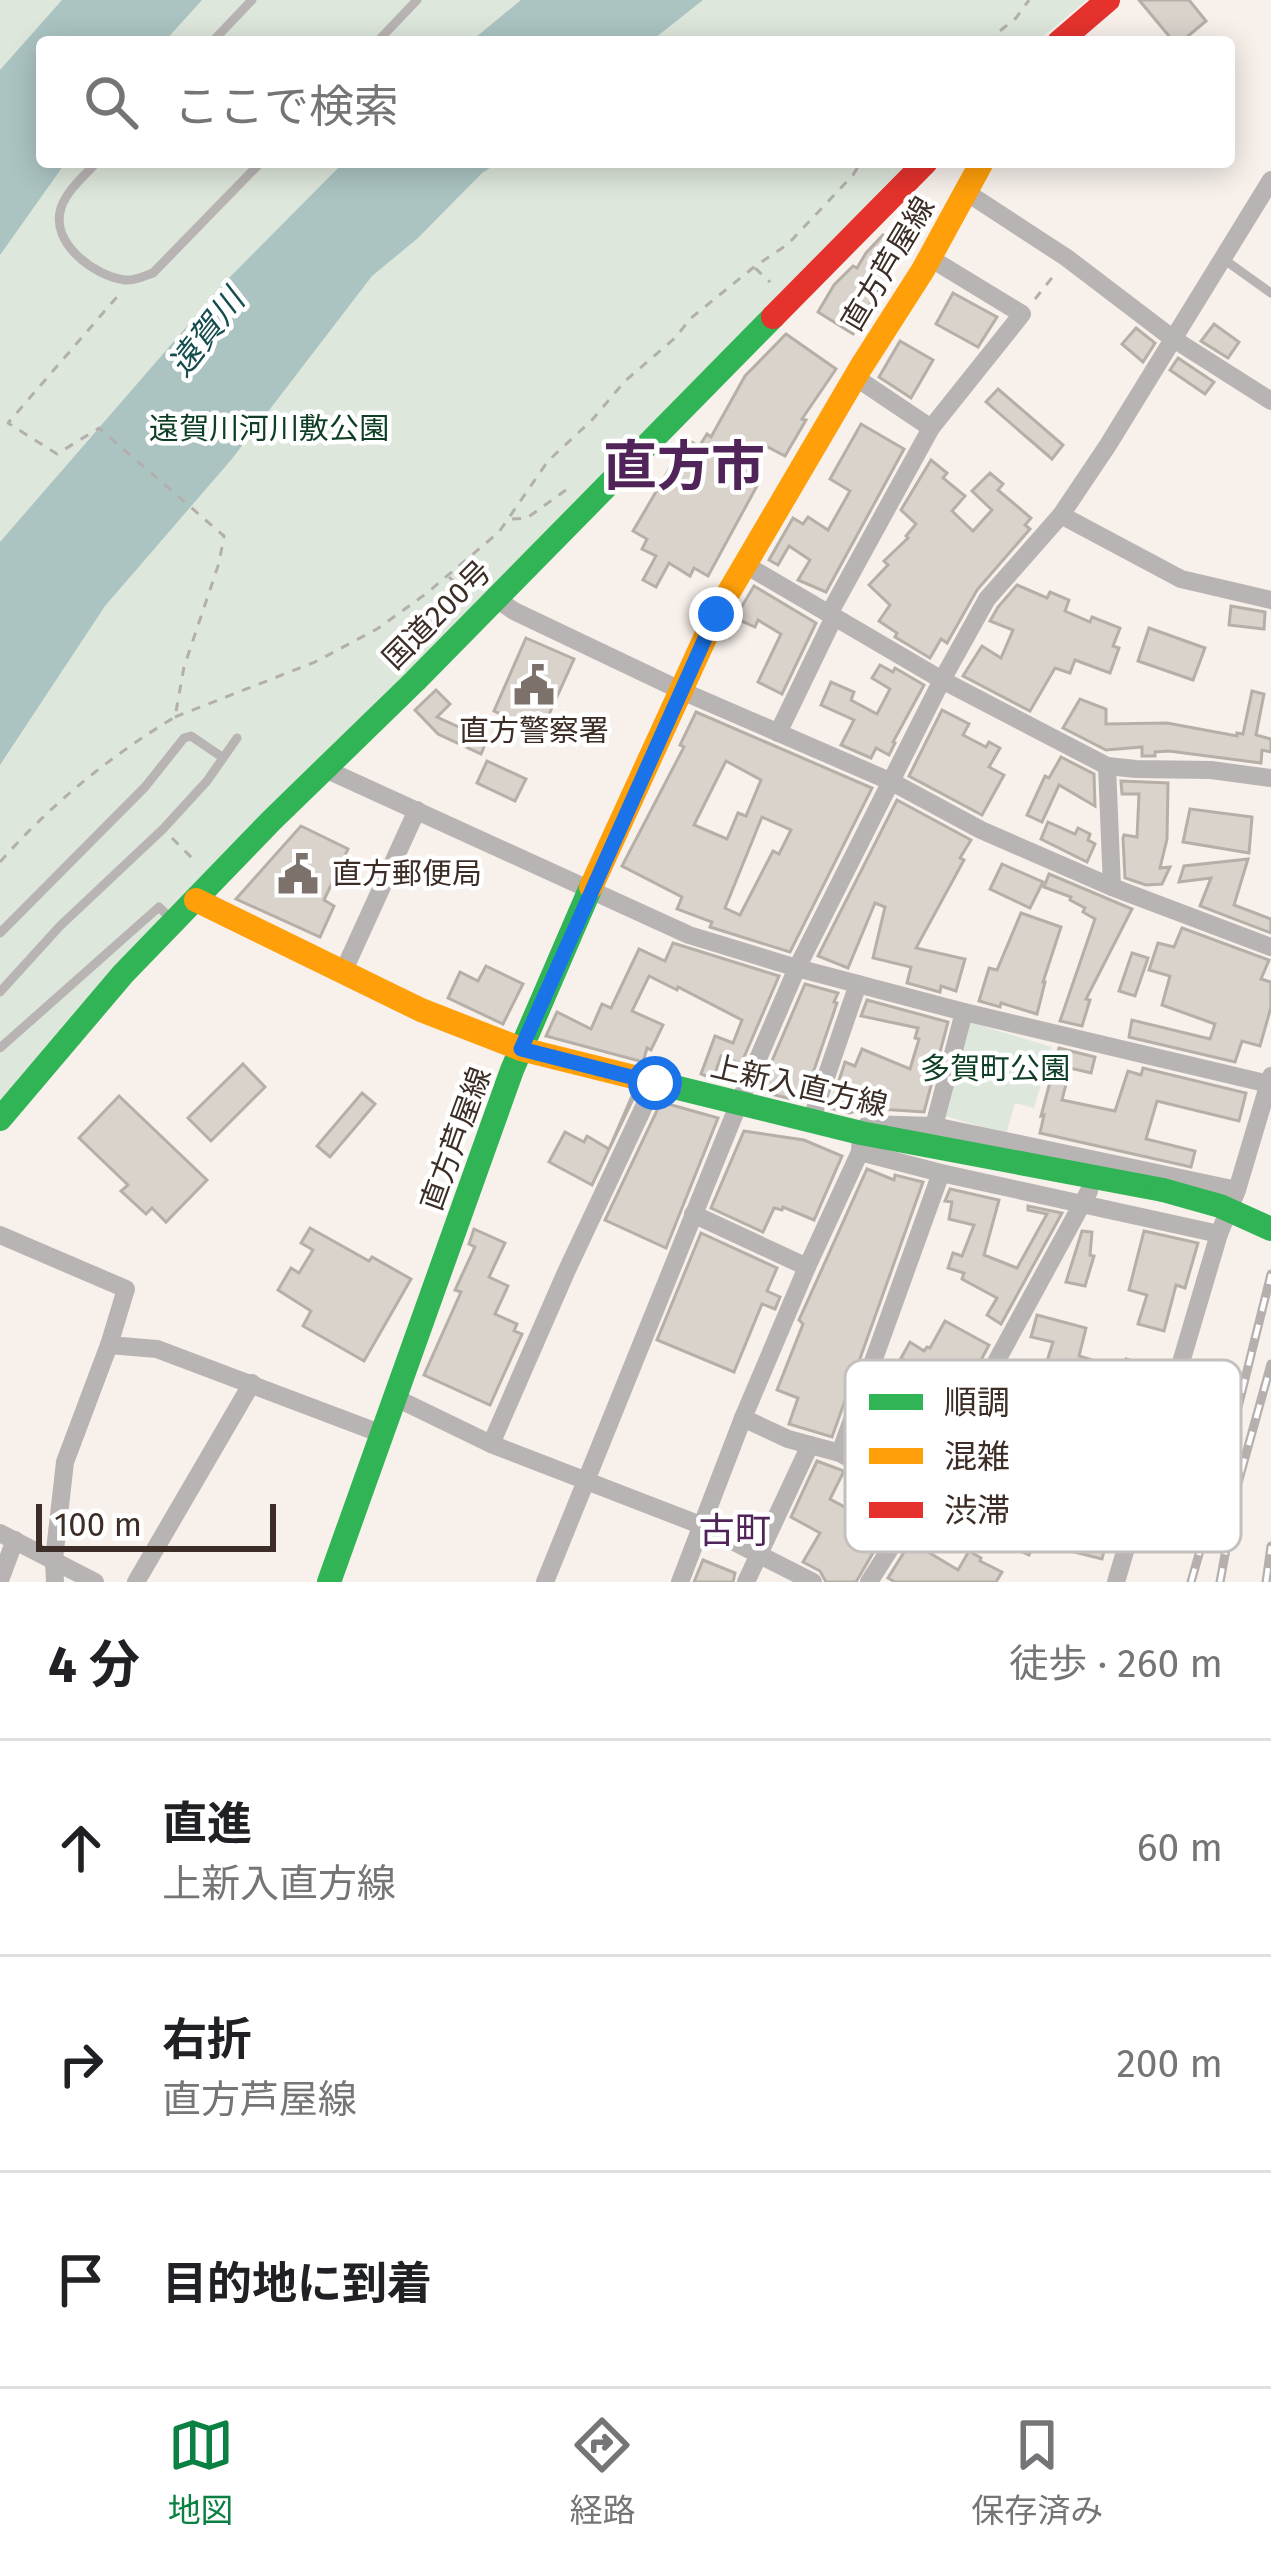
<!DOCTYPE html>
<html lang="ja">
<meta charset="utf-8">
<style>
body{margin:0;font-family:"Fira Sans","Noto Sans JP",sans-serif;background:#f6f6f6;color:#202124}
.scale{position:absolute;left:36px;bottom:30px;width:240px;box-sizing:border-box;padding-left:12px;border:6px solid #3c2e26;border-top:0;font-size:33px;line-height:42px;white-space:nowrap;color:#3c2e26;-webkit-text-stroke:9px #fff;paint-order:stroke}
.stop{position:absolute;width:36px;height:36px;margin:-27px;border:9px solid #1a73e8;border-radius:50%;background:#fff}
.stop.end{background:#1a73e8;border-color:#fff;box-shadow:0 3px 12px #0008}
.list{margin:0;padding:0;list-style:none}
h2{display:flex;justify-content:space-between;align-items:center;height:156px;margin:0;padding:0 48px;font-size:51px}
h2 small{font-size:39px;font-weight:400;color:#757577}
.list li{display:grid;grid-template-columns:78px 1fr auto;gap:36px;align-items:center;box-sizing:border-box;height:216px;padding:0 48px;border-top:3px solid #e0e0e0}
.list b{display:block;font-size:45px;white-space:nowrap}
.list p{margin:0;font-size:39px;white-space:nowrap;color:#757577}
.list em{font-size:39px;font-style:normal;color:#757577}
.icon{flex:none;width:66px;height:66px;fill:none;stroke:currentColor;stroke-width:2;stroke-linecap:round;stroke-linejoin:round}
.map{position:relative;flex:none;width:1271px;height:1582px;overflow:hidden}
.search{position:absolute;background:#fff;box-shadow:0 6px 30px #0003;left:36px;right:36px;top:36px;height:132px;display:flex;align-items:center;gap:30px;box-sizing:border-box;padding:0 42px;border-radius:12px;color:#757577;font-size:45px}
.sheet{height:804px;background:#fff}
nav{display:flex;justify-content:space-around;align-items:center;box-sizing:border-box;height:168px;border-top:3px solid #e0e0e0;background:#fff;font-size:33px;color:#757577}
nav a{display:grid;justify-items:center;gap:6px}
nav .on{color:#0b8043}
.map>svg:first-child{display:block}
.green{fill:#dee7dc}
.water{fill:#abc4c2}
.building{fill:#dad3cc;stroke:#b6afa7;stroke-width:3;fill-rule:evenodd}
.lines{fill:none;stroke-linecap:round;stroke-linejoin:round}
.path{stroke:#b3afad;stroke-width:3;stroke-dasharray:9 9;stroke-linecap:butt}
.lane{stroke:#b8b4b3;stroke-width:9}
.street{stroke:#b8b4b3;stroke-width:18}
.fast{stroke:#30b455;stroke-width:24}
.slow{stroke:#ff9f0a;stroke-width:24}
.jam{stroke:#e5322d;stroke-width:24}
.rail-casing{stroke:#b5afae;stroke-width:9}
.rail{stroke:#fff;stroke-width:4.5;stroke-dasharray:14;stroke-linecap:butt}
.fast-bridge{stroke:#30b455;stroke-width:24}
.route{stroke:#1a73e8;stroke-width:15}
.labels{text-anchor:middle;stroke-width:9;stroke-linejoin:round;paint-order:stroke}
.street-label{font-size:30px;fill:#3c2e26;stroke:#fff}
.park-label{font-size:30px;fill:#0e3f25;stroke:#fff}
.poi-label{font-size:30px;fill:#3c2e26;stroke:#fff}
.water-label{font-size:33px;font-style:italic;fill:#164d4e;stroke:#fff}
.quarter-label{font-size:36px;fill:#502458;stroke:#fff}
.town-label{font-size:54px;font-weight:bold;fill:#502458;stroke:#fff}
.key{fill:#fff;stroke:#c4c0be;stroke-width:3}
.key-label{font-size:33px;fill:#3c2e26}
</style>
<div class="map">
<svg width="1271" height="1582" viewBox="0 0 1271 1582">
<rect width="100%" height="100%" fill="#f7f0eb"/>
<!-- green -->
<g class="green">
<path d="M0,0H1087L1036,42H42V162H908L0,1102Z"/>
<path d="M969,1022L1052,1047L1034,1108L1015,1103L1006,1134L942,1115Z"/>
</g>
<!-- water -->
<g class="water">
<path d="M62,0H202L164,42H42V162H66L0,255V70Z"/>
<path d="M521,0H703L650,42H470Z"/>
<path d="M344,162H499L482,173L418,238L372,276L231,460L105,606L0,765V542L228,279Z"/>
</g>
<!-- building -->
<g class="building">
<path d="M1139,0H1189L1206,21L1181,42H1174Z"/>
<path d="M883,235L904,247L853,334L818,312L834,285L853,266L857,268L866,253Z"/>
<path d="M953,293L997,317L978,347L936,324Z"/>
<path d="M1214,324L1239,342L1228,358L1201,341Z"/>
<path d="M1136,328L1155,343L1143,362L1122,344Z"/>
<path d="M786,334L836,369L802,419L806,420L785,456L764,445L746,477L758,484L708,576L694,568L690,576L669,563L656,587L643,580L656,556L642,549L647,539L633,531L687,439L699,447L707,434L711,437L745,376Z"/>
<path d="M900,341L933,360L911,398L879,377Z"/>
<path d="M1178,358L1214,382L1205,394L1170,370Z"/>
<path d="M998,389L1063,445L1052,459L986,402Z"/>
<path d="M861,424L904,449L826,592L798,580L810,560L789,546L778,565L769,560L793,518L803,524L808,517L828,530L850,491L830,479Z"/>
<path d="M931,460L947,473L943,478L965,496L952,511L973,531L992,510L972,491L990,473L1003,484L998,490L1031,518L1025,525L1030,529L977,590L947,643L941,639L930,658L895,637L897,633L879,621L890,605L869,585L888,565L884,561L908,538L906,536L916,524L901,510Z"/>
<path d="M1017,585L1047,598L1050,592L1069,600L1065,611L1090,622L1092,617L1120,628L1113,646L1119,648L1110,673L1075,660L1070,673L1055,668L1030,711L963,676L982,646L1001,658L1013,630L990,621L998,607Z"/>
<path d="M754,586L816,623L782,694L758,682L781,634L758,620L755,627L735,618Z"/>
<path d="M1231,606L1265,612L1264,629L1229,625Z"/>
<path d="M1149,628L1205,648L1193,680L1138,661Z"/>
<path d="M526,638L574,659L541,732L494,711Z"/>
<path d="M880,665L893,672L895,668L924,685L893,742L895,743L889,755L876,748L871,758L841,745L854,720L821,705L831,682L854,692L851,700L877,714L890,689L872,678Z"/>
<path d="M436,690L450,704L437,717L487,740L481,754L438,734L415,710Z"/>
<path d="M1252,691L1264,694L1256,735L1271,739V752L1262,750L1261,763L1169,751L1155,752V756H1142V747L1106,750L1063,728L1080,699L1106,709V724L1167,723L1237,736V733L1243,734Z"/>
<path d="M942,710L969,724L963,735L986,747L989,742L1000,748L989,767L1004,775L982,815L909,776Z"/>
<path d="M696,712L872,788L790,952L710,927L712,922L677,909L682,897L622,866L684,747L680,745ZM726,761L761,780L746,816L738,813L727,839L694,825ZM762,817L791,830L779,854L773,851L740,915L725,908Z"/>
<path d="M1061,757L1094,774L1095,806L1059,785L1042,822L1027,815L1045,776L1049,778Z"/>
<path d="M487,761L526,779L515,801L477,783Z"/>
<path d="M1121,781L1168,783L1167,839L1160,868L1170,867L1162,884L1146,885L1125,878L1123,838L1124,835L1137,837L1139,794H1122Z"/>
<path d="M897,800L971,840L960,858L964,860L916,948L965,959L956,991L941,986L940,992L907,983L911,967L873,958L885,907L875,903L848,968L818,956Z"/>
<path d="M1190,809L1252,817L1249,853L1183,842Z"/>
<path d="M1048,822L1075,834L1078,828L1090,834L1088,840L1095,844L1087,862L1041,839Z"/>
<path d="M301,826L348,849L324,900L334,906L320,937L236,899Z"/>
<path d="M1248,859L1234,905L1271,919V933L1200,906L1211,878L1179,882L1184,866Z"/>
<path d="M1002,864L1043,882L1030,908L990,889Z"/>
<path d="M1049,874L1132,909L1086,999L1090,1000L1082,1026L1060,1021L1095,919L1083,912L1085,908L1070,900L1071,897L1044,887Z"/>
<path d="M1021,913L1061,927L1043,982H1045L1037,1014L1001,1003L1000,1007L979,1001L989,968L997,970Z"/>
<path d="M1182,928L1269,960L1261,979L1271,982V1007L1260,1046L1242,1041L1235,1062L1129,1037L1132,1020L1210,1039L1215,1024L1162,1005L1170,976L1149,970L1158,943L1174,947Z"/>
<path d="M673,943L779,976L741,1064L721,1056L713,1079L701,1074L715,1036L733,1043L742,1020L678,987L677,990L649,976L632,1011L663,1025L651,1050L647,1048L643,1062L546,1036L557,1012L591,1029L602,1004L611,1008L639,949L665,961Z"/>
<path d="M1132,953L1148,958L1135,996L1119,991Z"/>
<path d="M486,966L523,984L503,1024L448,998L460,972L478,981Z"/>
<path d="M805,984L838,993L834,1002L837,1003L803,1102L759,1091Z"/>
<path d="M867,1000L948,1022L924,1112L879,1109L858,1102L856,1111L849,1113L830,1108L845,1062L855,1066L862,1049L910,1069L919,1039L915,1038L918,1028L861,1016Z"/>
<path d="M1059,1048L1095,1057L1091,1073L1070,1068L1062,1100L1115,1111L1128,1071L1141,1075L1143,1068L1246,1093L1239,1121L1157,1101L1146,1139L1195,1151L1191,1167L1040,1133L1044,1115L1041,1116Z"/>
<path d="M243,1064L265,1087L211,1141L188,1118Z"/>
<path d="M362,1093L375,1104L330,1157L317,1146Z"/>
<path d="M119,1096L207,1180L166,1222L152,1208L146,1214L121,1191L128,1185L79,1138Z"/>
<path d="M632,1096L634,1097L592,1185L549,1162L565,1132L584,1142L587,1136L609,1149Z"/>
<path d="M661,1102L718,1118L666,1248L605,1220Z"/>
<path d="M744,1131L804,1140L842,1156L814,1220L783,1207L782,1210L774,1208L763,1232L711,1208Z"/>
<path d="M867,1169L894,1180L895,1175L923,1182L832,1437L789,1424L798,1398L777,1390L803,1324L799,1320Z"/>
<path d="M950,1189L999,1200L984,1255L1017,1268L1047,1214L1028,1210V1206L1062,1213L1001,1324L987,1315L997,1298L962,1279L964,1273L948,1268L953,1253L962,1256L974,1225L949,1219L952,1202L945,1201Z"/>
<path d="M310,1228L369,1261L372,1257L411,1279L364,1361L303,1326L311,1311L278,1290L291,1268L299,1273L313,1250L301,1243Z"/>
<path d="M474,1229L505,1243L489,1277L508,1286L495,1314L517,1324L514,1331L522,1334L490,1405L424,1375L461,1292L455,1290L475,1247L469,1244Z"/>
<path d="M1082,1231L1092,1232L1090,1255L1094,1256L1085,1286L1066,1282Z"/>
<path d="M1144,1231L1198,1243L1185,1288L1176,1285L1164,1331L1138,1324L1147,1295L1129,1290Z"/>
<path d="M701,1233L777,1268L767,1291L780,1297L775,1309L762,1304L734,1372L657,1340Z"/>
<path d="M1037,1315L1086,1328L1079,1356L1115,1367L1105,1399L1151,1415L1129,1485L1122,1482L1102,1559L1070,1551L1072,1544L1066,1543L1072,1520L1041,1512L1040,1518L966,1501L965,1503L943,1491L989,1403L1002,1406L1006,1393L1021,1397L1027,1371L1043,1374L1053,1342L1031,1337Z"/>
<path d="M945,1321L989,1345L957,1405L918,1387L925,1372L901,1358L910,1342L924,1351L927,1347L930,1348Z"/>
<path d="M1126,1359L1163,1371L1159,1383L1122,1370Z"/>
<path d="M817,1461L844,1471L830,1499L867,1519L872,1511L891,1522L856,1582H826L820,1571L803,1562L820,1533L791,1517Z"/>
<path d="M989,1521L1035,1541L1029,1555L983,1534Z"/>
<path d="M913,1543L958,1570L969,1551L981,1558L980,1561L1002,1572L996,1582H895L888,1578L908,1546L910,1548Z"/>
<path d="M703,1560L735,1573L733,1582H694Z"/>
</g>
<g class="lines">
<!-- path -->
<g class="path">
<path d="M986,42L1016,18L1029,0"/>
<path d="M755,268L770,282"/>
<path d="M1035,299L1055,274"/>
<path d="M512,519L527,518L570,487"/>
<path d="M449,577L468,595"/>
<path d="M175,717L315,662L377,629L427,593L499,532L548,461L592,420L625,381L675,338L691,318L754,267L788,244L853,175L861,162"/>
<path d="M172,838L195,861"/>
<path d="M0,862C50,805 110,756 175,717L184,667L219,563L224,536L99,428L57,454L8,423L122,291"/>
</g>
<!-- lane -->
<g class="lane">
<path d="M212,42L252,0"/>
<path d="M377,42L417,0"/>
<path d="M97,162C85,175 67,190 61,208C50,243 94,276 125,280C135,281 144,276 153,273L261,162"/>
<path d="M1222,258L1271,293"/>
<path d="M0,933L145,787L184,738L191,736L222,757"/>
<path d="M0,992L60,926L163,829L207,781L237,738"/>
<path d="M0,1048L159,907L171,919"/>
</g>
<!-- street -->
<g class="street">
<path d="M966,192L1067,258L1172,338L1271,401"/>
<path d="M855,377L931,428"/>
<path d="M1061,515L1181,579L1271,600"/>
<path d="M744,564L942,680L1107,766L1136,769L1211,770L1271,778"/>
<path d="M495,598L514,611L682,691L892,782L981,830L1112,887L1271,947"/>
<path d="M829,614L931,428L1022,314L930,258"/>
<path d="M778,733L834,617"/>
<path d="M1107,766L1112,887"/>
<path d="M323,768L689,935L797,968L964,1012L1269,1084"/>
<path d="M344,970L417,810"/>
<path d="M811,1121L858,984"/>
<path d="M934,1126L964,1012"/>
<path d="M860,1152L941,1173L1219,1234"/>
<path d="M693,1214L807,1267"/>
<path d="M0,1235L126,1289L109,1345L65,1462L54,1559L55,1582"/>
<path d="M109,1345L157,1349L382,1434"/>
<path d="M396,1398L491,1444L703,1526L813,1582"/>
<path d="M743,1418L788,1439L840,1453L921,1500"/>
<path d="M491,1444L567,1270L655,1083"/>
<path d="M840,1453L941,1173"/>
<path d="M0,1533L95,1582"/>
<path d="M0,1580L15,1540"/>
<path d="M136,1582L252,1383"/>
<path d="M545,1582L739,1103L797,968L942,680L987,599L1061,515L1108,445L1271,180"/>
<path d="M680,1582L743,1418L807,1267L860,1152L861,1133L868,1124L934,1126L1237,1190"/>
<path d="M746,1582L810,1445"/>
<path d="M869,1582L921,1500L1089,1191"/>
<path d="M1116,1582L1219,1234L1237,1190L1271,1076"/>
</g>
<!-- fast -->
<g class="fast">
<path d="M670,1086L861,1133L1163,1190"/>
<path d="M0,1119L123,974L272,820L415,681L773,317"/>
<path d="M329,1582L512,1070L591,887"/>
</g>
<!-- slow -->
<g class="slow">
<path d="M591,887L716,614L861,367L923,270L982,162"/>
<path d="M196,900L421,1010L521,1049L670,1086"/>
</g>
<!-- jam -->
<g class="jam">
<path d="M1059,42L1108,0"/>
<path d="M773,317L926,162"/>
</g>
<!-- rail casing -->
<g class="rail-casing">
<g id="rail">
<path d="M1191,1582L1219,1484L1271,1274"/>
<path d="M1220,1582L1238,1483L1271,1364"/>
<path d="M1266,1582L1271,1546"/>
</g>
</g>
<!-- rail -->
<use href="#rail" class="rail"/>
<!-- fast-bridge -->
<path class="fast-bridge" d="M1163,1190L1220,1206L1271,1229"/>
</g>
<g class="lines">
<!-- route -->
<path class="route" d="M655,1083L521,1049L716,614"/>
</g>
<!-- icons -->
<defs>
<g id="civic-bare" transform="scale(3.24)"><path d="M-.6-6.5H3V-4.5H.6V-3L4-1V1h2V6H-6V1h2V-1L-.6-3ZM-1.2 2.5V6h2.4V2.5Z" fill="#7d726b" stroke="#fff" stroke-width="2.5" paint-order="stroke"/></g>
</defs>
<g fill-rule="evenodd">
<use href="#civic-bare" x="534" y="685"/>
<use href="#civic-bare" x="298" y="874"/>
</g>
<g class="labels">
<!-- street labels -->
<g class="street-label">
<text transform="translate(888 264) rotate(-59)" y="10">直方芦屋線</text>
<text transform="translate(437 615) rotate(-45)" y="10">国道200号</text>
<text transform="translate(799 1086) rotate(13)" y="10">上新入直方線</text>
<text transform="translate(456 1139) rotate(-70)" y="10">直方芦屋線</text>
</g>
<!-- park labels -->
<g class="park-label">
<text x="269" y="439">遠賀川河川敷公園</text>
<text x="995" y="1079">多賀町公園</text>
</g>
<!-- poi labels -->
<g class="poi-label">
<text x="534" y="741">直方警察署</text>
<text x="332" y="884" text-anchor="start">直方郵便局</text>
</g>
<!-- water labels -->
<g class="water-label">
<text transform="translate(206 332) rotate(-52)" y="12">遠賀川</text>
</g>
<!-- quarter labels -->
<g class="quarter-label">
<text x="735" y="1543">古町</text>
</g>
<!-- town labels -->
<g class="town-label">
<text x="684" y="485">直方市</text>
</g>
</g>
<!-- legend -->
<rect x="845" y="1360" width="396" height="192" rx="18" class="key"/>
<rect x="869" y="1394" width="54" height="16" fill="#30b455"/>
<rect x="869" y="1448" width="54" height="16" fill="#ff9f0a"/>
<rect x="869" y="1502" width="54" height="16" fill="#e5322d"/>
<g class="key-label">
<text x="944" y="1414">順調</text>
<text x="944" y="1468">混雑</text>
<text x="944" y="1522">渋滞</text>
</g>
</svg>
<div class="scale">100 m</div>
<div class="stop" style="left:655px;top:1083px"></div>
<div class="stop end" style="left:716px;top:614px"></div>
<div class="search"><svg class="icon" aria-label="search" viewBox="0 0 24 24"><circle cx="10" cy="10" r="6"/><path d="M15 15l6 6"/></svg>ここで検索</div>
</div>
<section class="sheet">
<h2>4 分<small>徒歩 · 260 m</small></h2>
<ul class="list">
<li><svg class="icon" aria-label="ahead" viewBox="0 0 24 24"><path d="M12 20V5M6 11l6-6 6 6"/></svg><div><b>直進</b><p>上新入直方線</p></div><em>60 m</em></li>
<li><svg class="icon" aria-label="right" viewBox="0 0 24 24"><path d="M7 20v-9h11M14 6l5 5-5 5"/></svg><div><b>右折</b><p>直方芦屋線</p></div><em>200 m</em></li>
<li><svg class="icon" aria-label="arrive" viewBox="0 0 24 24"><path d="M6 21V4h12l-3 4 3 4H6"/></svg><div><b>目的地に到着</b></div></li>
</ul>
</section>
<nav>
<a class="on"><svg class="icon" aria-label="map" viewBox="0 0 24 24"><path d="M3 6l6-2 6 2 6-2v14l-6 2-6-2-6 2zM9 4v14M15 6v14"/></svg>地図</a>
<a><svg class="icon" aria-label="directions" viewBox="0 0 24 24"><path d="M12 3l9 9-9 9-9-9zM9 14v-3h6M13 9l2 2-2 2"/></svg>経路</a>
<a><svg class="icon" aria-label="saved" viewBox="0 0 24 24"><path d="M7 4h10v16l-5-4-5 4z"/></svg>保存済み</a>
</nav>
